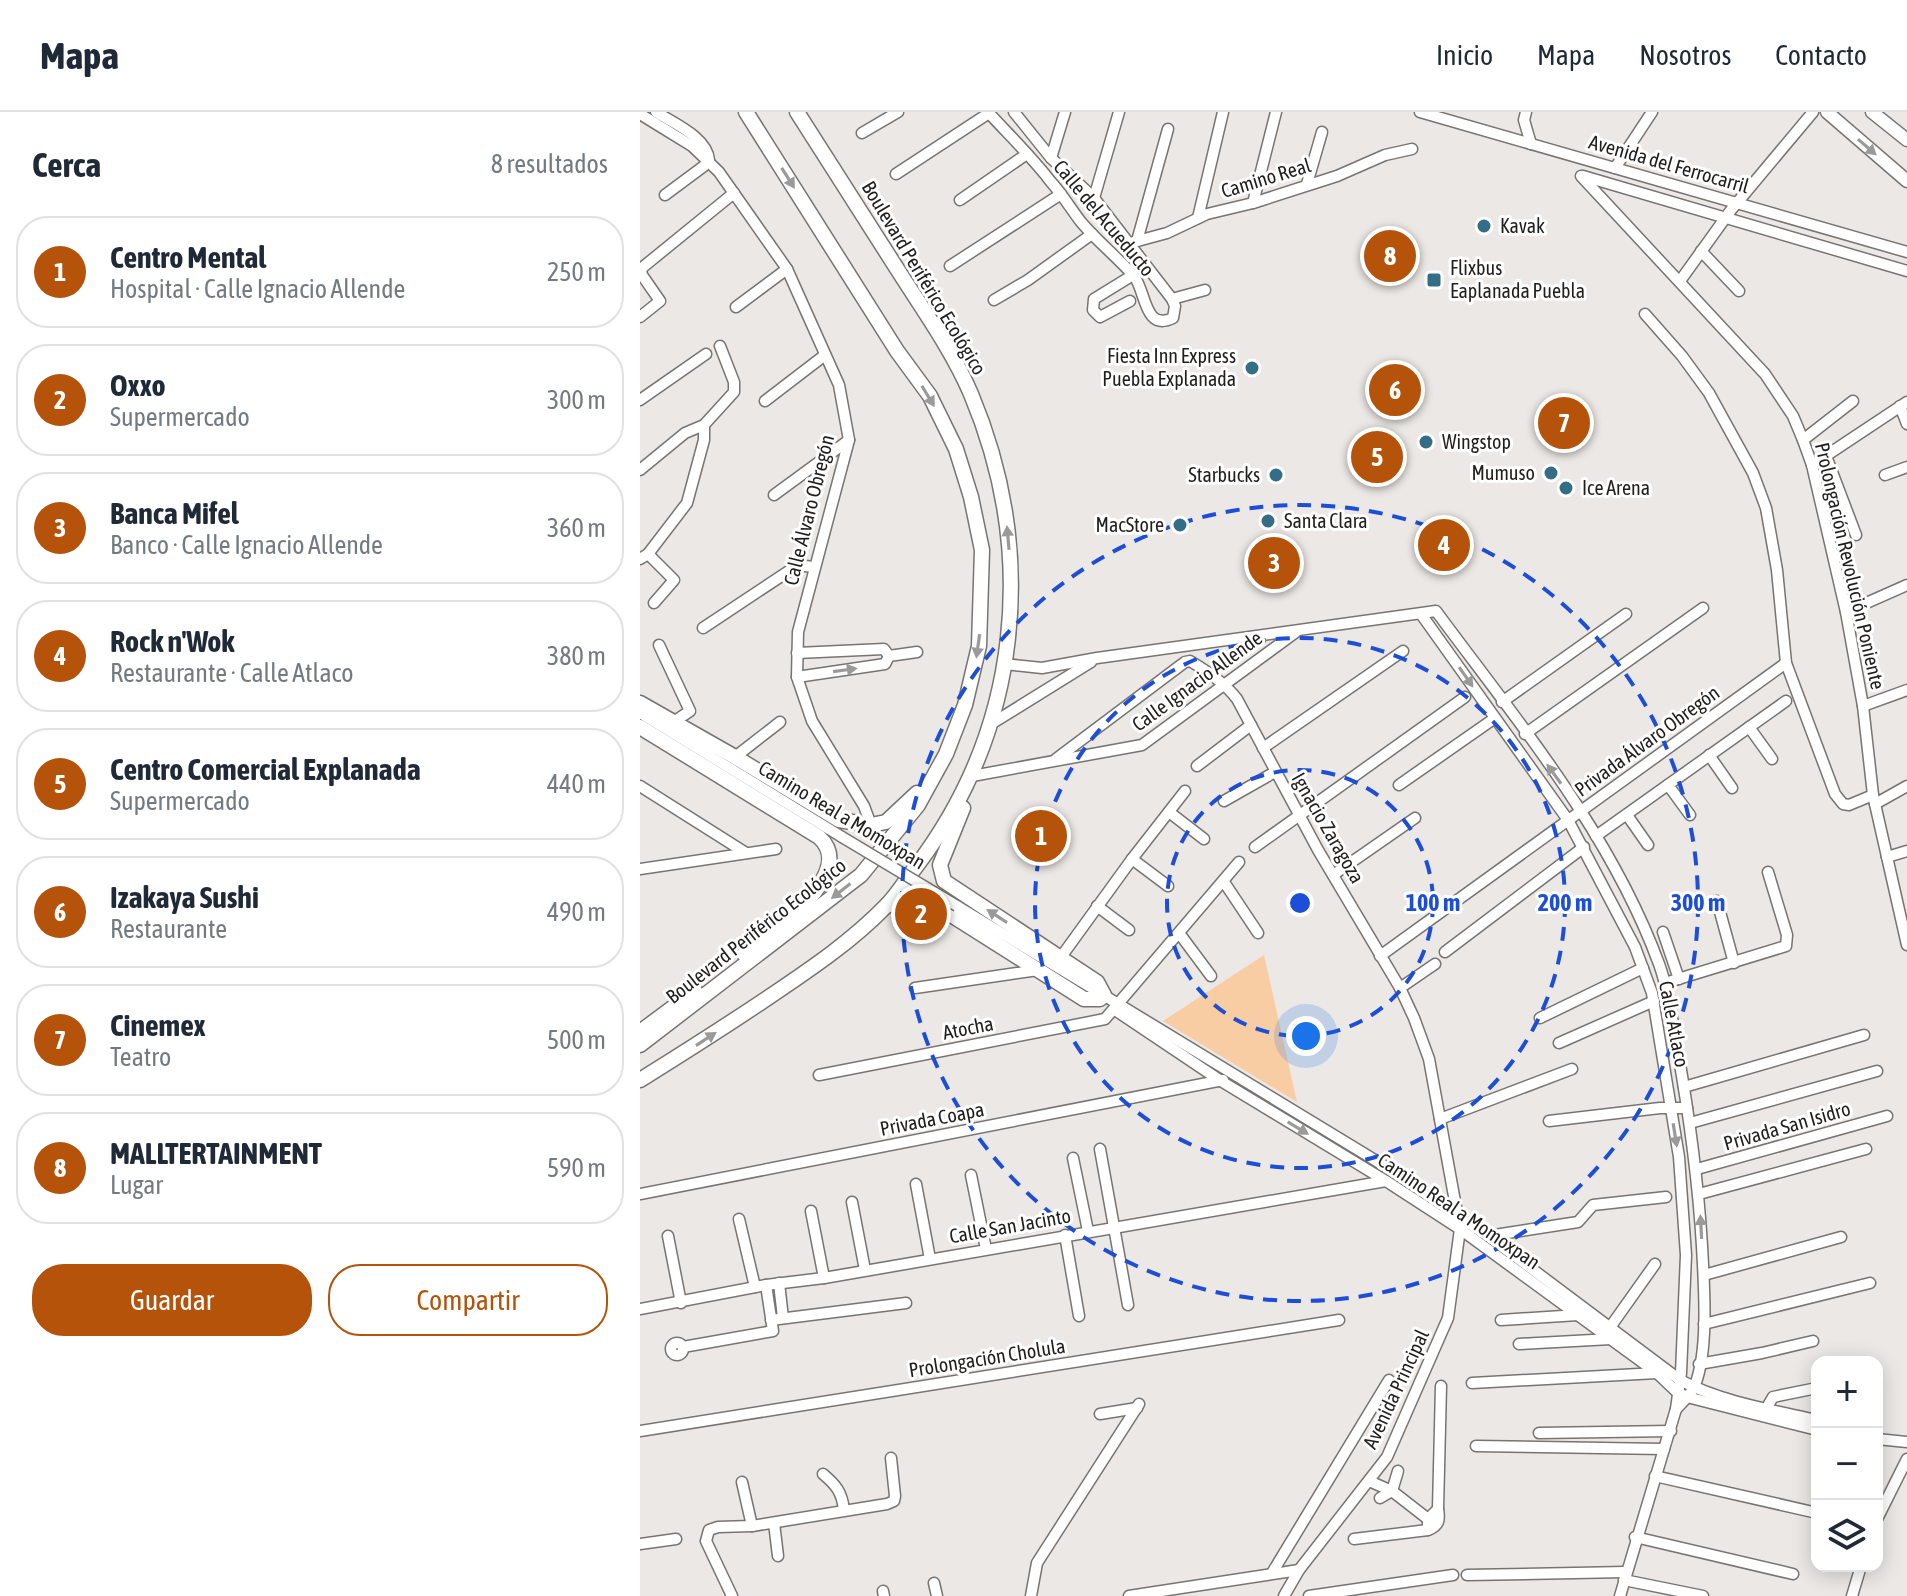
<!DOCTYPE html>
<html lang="es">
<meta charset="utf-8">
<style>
body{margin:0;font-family:"Asap Condensed",sans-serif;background:#f2f2f3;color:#1f2937}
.controls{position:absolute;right:24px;bottom:24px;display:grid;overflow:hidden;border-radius:16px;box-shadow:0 4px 20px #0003}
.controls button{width:72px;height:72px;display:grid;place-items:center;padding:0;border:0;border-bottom:2px solid #e0e1e3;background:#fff;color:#1f2937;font:40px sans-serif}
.you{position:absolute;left:666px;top:924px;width:28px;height:28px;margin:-20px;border:6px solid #fff;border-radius:50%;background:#1a73e8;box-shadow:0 0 0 12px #1a73e833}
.badge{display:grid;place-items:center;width:52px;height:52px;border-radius:50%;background:#b45309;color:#fff;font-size:26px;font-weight:700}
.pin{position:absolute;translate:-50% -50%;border:4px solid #fff;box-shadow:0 2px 8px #0006}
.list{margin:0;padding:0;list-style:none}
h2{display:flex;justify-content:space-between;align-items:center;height:104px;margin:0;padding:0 32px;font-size:34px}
h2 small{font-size:26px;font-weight:400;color:#747a83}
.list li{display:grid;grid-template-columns:52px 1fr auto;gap:24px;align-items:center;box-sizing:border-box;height:112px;margin:0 16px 16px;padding:0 16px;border:2px solid #e0e1e3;border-radius:32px}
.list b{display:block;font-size:30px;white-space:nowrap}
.list p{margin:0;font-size:26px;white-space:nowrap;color:#747a83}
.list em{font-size:26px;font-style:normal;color:#747a83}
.actions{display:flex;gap:16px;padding:24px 32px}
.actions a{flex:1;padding:18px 0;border:2px solid #b45309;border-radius:32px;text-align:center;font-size:28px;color:#b45309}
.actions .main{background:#b45309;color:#fff}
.icon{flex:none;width:44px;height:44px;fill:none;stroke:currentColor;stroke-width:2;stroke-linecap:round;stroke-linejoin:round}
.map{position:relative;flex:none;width:1267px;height:1484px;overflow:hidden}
header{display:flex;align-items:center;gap:48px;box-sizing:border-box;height:112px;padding:0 40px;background:#fff;border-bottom:2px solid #e0e1e3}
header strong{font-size:38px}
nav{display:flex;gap:44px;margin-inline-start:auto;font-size:28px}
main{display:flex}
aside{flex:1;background:#fff}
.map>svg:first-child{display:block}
.green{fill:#f9cda4}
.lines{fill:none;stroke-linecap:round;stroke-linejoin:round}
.minor-casing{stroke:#777471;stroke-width:13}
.major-casing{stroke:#777471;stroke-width:15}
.highway-casing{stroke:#777471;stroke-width:17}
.minor{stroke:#fff;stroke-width:10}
.major{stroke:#fff;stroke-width:12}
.highway{stroke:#fff;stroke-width:14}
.minor-bridge-casing{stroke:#777471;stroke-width:13;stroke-linecap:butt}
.minor-bridge{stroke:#fff;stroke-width:10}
.oneway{fill:#9b9a9a}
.ring{fill:none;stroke:#1d4ed8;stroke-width:4;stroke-dasharray:14 10}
.poi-dot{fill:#346d87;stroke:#fff;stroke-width:3}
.labels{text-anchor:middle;stroke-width:6;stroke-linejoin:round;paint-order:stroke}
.street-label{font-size:20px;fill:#201f1e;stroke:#fff}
.poi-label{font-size:20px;fill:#201f1e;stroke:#fff;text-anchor:start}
.centre{fill:#1d4ed8;stroke:#fff;stroke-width:4}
.ring-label{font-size:24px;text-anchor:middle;font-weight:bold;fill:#1d4ed8;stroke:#fff;stroke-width:6;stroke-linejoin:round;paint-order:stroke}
</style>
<header>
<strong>Mapa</strong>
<nav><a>Inicio</a><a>Mapa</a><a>Nosotros</a><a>Contacto</a></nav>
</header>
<main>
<aside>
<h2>Cerca<small>8 resultados</small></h2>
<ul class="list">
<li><span class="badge">1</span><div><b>Centro Mental</b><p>Hospital · Calle Ignacio Allende</p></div><em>250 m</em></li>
<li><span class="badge">2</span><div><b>Oxxo</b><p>Supermercado</p></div><em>300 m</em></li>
<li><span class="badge">3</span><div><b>Banca Mifel</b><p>Banco · Calle Ignacio Allende</p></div><em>360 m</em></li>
<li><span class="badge">4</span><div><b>Rock n'Wok</b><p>Restaurante · Calle Atlaco</p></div><em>380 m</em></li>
<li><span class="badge">5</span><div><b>Centro Comercial Explanada</b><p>Supermercado</p></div><em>440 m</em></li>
<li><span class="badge">6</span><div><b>Izakaya Sushi</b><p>Restaurante</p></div><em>490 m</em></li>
<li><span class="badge">7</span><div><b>Cinemex</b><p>Teatro</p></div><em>500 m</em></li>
<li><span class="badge">8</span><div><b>MALLTERTAINMENT</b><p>Lugar</p></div><em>590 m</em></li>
</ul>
<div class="actions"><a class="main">Guardar</a><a>Compartir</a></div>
</aside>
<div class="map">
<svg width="1267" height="1484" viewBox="0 0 1267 1484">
<rect width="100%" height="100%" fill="#ebe8e5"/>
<!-- green -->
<path class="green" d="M624,843L657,990L523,909Z"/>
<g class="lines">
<!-- minor casing -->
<g class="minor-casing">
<g id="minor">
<path d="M16,0C33,11 67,25 69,48L64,54L25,83"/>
<path d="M348,0C369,23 392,45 411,70C422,82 431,97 441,110C457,129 477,145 494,164C506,179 504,220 533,206L535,194L532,187L454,86L411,46L374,0"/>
<path d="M780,0L1267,140"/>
<path d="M886,0L884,8L891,32"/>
<path d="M0,2L52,34L79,60L147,157L199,273L209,328L158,520L157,565L172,609L224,694L231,713"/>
<path d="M222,21L258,0"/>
<path d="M411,46L425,0"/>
<path d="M975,56L1012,0"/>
<path d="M256,62L349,1"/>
<path d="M941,64L1125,262L1153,304L1163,328L1172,353L1206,500L1223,594L1233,683L1267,833"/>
<path d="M943,64L1267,159"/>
<path d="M667,72L682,20"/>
<path d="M454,86L479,0"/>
<path d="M320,88L387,42"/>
<path d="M613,91L636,0"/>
<path d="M558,106L583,0"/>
<path d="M497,129L528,17"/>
<path d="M490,131L527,121L567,102L613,91L697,64L745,43L772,37"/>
<path d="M1061,139L1099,179"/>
<path d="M310,154L421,82"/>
<path d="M1040,169L1091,98L1173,0"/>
<path d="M532,187L565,178"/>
<path d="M354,188L388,168L452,122"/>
<path d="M490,189L460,205L453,198L454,187L493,163"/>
<path d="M96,195L147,157"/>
<path d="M1005,202L1042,244L1069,281L1113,361L1126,396L1137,458L1146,551L1195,682L1203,692L1209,693L1233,683"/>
<path d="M0,205L20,189L2,163L1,159L3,155L94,81"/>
<path d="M0,288L66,242"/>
<path d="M125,289L185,243"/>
<path d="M1260,294L1267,312"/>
<path d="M1163,328L1213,289"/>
<path d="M1186,344L1216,423"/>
<path d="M1172,353L1267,290"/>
<path d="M0,358L45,321L64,313L94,280V270L80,234"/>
<path d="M1245,363L1267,355"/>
<path d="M134,383L209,328"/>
<path d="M8,442L34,468L14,491"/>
<path d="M0,447L8,442L47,391L64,328V313"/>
<path d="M1206,500L1267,473"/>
<path d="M781,502L928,708L995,835L1012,881L1039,1045L1046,1143L1041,1261L1036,1297L980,1484"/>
<path d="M63,516L158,453L173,455"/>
<path d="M19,533L50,599L35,609"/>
<path d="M157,541L244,537L249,544"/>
<path d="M365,552L402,556L457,546L796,499C878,610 971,721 1019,852C1029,879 1032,908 1037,935C1049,1002 1058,1067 1062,1134C1064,1173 1069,1237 1055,1273C1051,1283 1043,1290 1036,1297"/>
<path d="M157,565L245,552L249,544L277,540"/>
<path d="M862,590L986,502"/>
<path d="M1223,594L1267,578"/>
<path d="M0,601L202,725"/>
<path d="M351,612L451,550"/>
<path d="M1109,615L1132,647"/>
<path d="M885,622L1063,496"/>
<path d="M623,636L763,539"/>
<path d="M1069,643L1092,676"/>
<path d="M95,645L140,610"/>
<path d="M416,647L545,550L550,549C567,559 585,571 597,587L678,738L760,876L774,906L789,947L820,1117L808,1206L747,1345L659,1458L644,1484"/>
<path d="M557,654L611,613"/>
<path d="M332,664L502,633L656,520"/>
<path d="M759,673L855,606"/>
<path d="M1028,673L1050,703"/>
<path d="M0,674L106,741"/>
<path d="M584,689L635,660"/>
<path d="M1235,692L1267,674"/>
<path d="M529,700L564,727"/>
<path d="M987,703L1008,733"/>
<path d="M956,724L1146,589"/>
<path d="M615,735L825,585"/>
<path d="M1247,745L1267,739"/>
<path d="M492,747L528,774"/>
<path d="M0,757L136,737"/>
<path d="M693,763L775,706"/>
<path d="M584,770L618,821"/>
<path d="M1077,789L1094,851"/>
<path d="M317,794L743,1053L848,1124L1040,1268C1081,1290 1132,1298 1177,1308"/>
<path d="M457,794L489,818"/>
<path d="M1023,820L1039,867"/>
<path d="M539,821L571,864"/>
<path d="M805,840L944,735"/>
<path d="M740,844L1146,551"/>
<path d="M421,845L492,747L545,679"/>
<path d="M1025,871L1146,834L1147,823L1128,760"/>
<path d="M275,876L398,858"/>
<path d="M760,876L795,852"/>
<path d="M475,898L581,969L746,1069L820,1117L1017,1261L1037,1280L1047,1285L1177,1318"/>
<path d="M900,906L1003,856"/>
<path d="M919,931L1014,889"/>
<path d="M179,963L465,907L599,750"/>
<path d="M1044,975L1224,923"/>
<path d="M800,1007L932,957"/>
<path d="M909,1009L1020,996H1047"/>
<path d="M1050,1011L1237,959"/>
<path d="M460,1037L488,1193"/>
<path d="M433,1046L448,1119"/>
<path d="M1057,1057L1247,1004"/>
<path d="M331,1063L346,1137"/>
<path d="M276,1072L290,1147"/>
<path d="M0,1082L583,968"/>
<path d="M1059,1082L1226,1037"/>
<path d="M212,1090L225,1158"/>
<path d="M171,1099L184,1166"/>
<path d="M99,1107L115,1175"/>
<path d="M425,1123L439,1204"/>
<path d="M28,1124L41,1191"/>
<path d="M848,1124L938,1110L953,1093L1026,1085"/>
<path d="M1064,1163L1201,1125"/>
<path d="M139,1171L143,1206"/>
<path d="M0,1197L126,1173L184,1166L746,1069"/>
<path d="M131,1208L266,1191"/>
<path d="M861,1208L938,1203"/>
<path d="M1064,1212L1230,1171"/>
<path d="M971,1214L1015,1152"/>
<circle cx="37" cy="1237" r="6"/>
<path d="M879,1232L971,1227"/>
<path d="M43,1235L133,1219L126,1173"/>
<path d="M1059,1252L1122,1241L1173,1229"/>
<path d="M832,1271L1017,1261"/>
<path d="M1126,1297L1133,1285L1177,1276"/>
<path d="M460,1302L497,1296"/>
<path d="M0,1319L699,1208"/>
<path d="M899,1321L1031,1319"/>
<path d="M1237,1327L1267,1330"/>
<path d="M836,1334L1024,1337"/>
<path d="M183,1362C196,1373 202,1380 204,1398"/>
<path d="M1015,1364L1173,1400"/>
<path d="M729,1369L752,1379L788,1407"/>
<path d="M102,1370L112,1414"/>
<path d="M740,1386L752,1379L758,1359"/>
<path d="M798,1397L801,1274"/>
<path d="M798,1397C800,1408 799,1414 788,1418V1407Z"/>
<path d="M1237,1407L1267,1347"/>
<path d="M134,1411L138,1444"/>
<path d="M995,1425L1153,1462"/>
<path d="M714,1427L788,1418"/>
<path d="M0,1432L36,1427"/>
<path d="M632,1461L749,1268"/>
<path d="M827,1463L985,1460"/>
<path d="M984,1468L1063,1484"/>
<path d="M294,1471L297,1484"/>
<path d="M243,1479L244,1484"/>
<path d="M92,1484L66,1429L69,1418L78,1415L112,1414L247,1392L254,1389L255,1384L251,1346"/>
<path d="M391,1484L397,1451L499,1292"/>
<path d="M489,1484L659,1458"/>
<path d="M669,1484L813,1463"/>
<path d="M1212,1484L1221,1454"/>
</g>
</g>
<!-- major casing -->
<g class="major-casing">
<g id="major">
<path d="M1187,0L1267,69"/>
<path d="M1232,0L1267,28"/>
</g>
</g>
<!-- highway casing -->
<g class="highway-casing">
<g id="highway">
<path d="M0,591L95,645L199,708L231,713L246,710L277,681"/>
<path d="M0,615L179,725C220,762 129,821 104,842"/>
<path d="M247,793L284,790L294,792L444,887H460L464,883L457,870L304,769L300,753L323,696"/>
<path d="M0,920L55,879"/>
<path d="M0,933L221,763L278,693L306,642L325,593L339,534L342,438L331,385L316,337L290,284L257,239L106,0"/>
<path d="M0,968C45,940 89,912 132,883C172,856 212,829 246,794C257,783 266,768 275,756C381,617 398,442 331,282C313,240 286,202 261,163C226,109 192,54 157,0"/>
</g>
</g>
<!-- minor -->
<use href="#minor" class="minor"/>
<!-- major -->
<use href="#major" class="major"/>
<!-- highway -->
<use href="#highway" class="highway"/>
<!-- minor-bridge casing -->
<g class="minor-bridge-casing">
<path id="minor-bridge" d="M202,725L317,794"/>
</g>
<!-- minor-bridge -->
<use href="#minor-bridge" class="minor-bridge"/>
</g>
<!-- one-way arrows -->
<defs><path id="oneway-solid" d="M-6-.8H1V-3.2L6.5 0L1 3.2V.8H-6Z" transform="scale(2)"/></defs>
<g class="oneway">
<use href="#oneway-solid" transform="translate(1227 35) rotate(41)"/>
<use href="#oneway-solid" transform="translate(148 66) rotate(58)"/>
<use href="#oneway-solid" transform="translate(288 284) rotate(59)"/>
<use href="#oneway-solid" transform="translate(368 426) rotate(-95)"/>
<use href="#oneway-solid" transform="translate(338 534) rotate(98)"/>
<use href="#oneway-solid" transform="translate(205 558) rotate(-8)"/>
<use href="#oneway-solid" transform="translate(826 565) rotate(55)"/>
<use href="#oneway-solid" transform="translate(914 662) rotate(-126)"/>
<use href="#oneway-solid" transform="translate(201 779) rotate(142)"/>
<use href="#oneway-solid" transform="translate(357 804) rotate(-147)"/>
<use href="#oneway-solid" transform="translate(66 927) rotate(-33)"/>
<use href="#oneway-solid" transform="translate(658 1016) rotate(31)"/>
<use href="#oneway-solid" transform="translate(1035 1023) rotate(81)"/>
<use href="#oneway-solid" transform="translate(1061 1115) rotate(-93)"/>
</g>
<!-- distance rings -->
<g class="ring">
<circle cx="660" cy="791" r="133"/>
<circle cx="660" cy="791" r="265"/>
<circle cx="660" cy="791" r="398"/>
</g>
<!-- markers -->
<g class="poi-dot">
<circle cx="844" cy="114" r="8"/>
<rect x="786" y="160" width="16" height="16" rx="4"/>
<circle cx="612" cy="256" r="8"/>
<circle cx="786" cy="330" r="8"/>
<circle cx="911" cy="361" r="8"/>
<circle cx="636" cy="363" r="8"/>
<circle cx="926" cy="376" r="8"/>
<circle cx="628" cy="409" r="8"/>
<circle cx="540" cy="413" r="8"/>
</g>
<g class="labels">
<!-- street labels -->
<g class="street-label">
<text transform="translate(1029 52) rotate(16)" y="7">Avenida del Ferrocarril</text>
<text transform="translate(626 66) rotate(-17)" y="7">Camino Real</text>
<text transform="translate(464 106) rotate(50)" y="7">Calle del Acueducto</text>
<text transform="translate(284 166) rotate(59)" y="7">Boulevard Periférico Ecológico</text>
<text transform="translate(169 398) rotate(-76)" y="7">Calle Álvaro Obregón</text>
<text transform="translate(1210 454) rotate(77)" y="7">Prolongación Revolución Poniente</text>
<text transform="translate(557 569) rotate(-36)" y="7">Calle Ignacio Allende</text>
<text transform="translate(1007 629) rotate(-36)" y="7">Privada Álvaro Obregón</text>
<text transform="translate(202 703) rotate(31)" y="7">Camino Real a Momoxpan</text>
<text transform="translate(688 716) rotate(60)" y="7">Ignacio Zaragoza</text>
<text transform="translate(116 819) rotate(-38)" y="7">Boulevard Periférico Ecológico</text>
<text transform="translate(1034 912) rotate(79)" y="7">Calle Atlaco</text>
<text transform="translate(328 916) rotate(-11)" y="7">Atocha</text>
<text transform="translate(292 1007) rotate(-11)" y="7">Privada Coapa</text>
<text transform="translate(1147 1014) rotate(-16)" y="7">Privada San Isidro</text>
<text transform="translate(819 1099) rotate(34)" y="7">Camino Real a Momoxpan</text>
<text transform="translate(370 1114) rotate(-10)" y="7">Calle San Jacinto</text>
<text transform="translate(347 1246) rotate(-9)" y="7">Prolongación Cholula</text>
<text transform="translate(756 1277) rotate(-65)" y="7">Avenida Principal</text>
</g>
<!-- poi labels -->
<g class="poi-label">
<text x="860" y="121">Kavak</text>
<text x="810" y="163">Flixbus<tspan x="810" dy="23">Eaplanada Puebla</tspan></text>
<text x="596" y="251" text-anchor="end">Fiesta Inn Express<tspan x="596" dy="23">Puebla Explanada</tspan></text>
<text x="802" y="337">Wingstop</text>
<text x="895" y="368" text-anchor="end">Mumuso</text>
<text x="620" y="370" text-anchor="end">Starbucks</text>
<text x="942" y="383">Ice Arena</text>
<text x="644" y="416">Santa Clara</text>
<text x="524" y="420" text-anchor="end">MacStore</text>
</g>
</g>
<circle cx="660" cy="791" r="12" class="centre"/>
<g class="ring-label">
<text x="793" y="799">100 m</text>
<text x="925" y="799">200 m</text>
<text x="1058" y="799">300 m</text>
</g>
</svg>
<div class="controls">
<button>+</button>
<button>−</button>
<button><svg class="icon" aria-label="layers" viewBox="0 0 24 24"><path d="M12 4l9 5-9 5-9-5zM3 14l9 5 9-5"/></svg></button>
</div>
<div class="you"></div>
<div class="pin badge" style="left:401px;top:724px">1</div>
<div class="pin badge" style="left:281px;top:802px">2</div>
<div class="pin badge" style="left:634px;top:451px">3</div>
<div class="pin badge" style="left:804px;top:433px">4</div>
<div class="pin badge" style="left:737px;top:345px">5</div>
<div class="pin badge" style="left:755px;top:278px">6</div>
<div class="pin badge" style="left:924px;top:311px">7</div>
<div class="pin badge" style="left:750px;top:144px">8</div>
</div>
</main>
